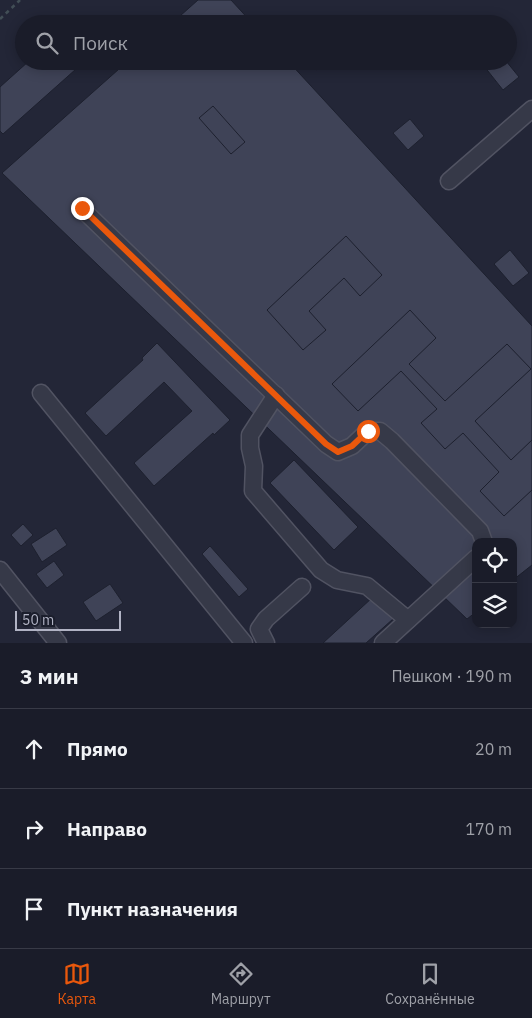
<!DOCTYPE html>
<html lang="ru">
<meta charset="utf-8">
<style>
body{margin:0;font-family:"IBM Plex Sans",sans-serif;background:#272935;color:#f1f3f6}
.controls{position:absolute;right:15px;bottom:15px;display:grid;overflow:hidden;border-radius:10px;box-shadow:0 2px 12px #0003}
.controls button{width:45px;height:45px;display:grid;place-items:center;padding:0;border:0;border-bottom:1px solid #383a46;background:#1a1c29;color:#f1f3f6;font:25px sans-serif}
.scale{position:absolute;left:15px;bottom:12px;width:106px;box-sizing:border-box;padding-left:5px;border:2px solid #b1b3c4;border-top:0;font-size:14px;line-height:18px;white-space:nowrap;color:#b1b3c4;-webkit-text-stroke:4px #1b1e2c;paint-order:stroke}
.stop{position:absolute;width:15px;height:15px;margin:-11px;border:4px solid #ea580c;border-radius:50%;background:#fff}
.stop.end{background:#ea580c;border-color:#fff;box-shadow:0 1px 5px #0008}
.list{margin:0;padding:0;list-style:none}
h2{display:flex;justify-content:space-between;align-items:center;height:65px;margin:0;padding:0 20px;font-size:21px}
h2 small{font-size:16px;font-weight:400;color:#9fa1a8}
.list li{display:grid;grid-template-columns:32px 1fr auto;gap:15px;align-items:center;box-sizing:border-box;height:80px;padding:0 20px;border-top:1px solid #383a46}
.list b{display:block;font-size:19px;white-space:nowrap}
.list em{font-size:16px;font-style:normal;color:#9fa1a8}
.icon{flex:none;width:28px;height:28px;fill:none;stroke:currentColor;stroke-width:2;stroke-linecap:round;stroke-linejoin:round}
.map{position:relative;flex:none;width:532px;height:643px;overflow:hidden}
.search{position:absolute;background:#1a1c29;box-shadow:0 2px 12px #0003;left:15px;right:15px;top:15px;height:55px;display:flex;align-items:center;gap:12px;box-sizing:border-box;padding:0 18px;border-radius:28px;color:#9fa1a8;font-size:19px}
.sheet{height:305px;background:#1a1c29}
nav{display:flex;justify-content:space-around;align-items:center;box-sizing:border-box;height:70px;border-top:1px solid #383a46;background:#1a1c29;font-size:14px;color:#9fa1a8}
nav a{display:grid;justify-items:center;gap:2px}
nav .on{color:#ea580c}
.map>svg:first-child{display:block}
.building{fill:#3f4357;stroke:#1d202e}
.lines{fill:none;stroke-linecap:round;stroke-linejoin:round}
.minor-casing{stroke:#515362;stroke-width:19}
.path{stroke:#424e56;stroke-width:2.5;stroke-dasharray:4 4;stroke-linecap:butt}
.minor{stroke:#363948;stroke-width:16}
.route{stroke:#ea580c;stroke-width:6}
</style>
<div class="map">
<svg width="532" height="643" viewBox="0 0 532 643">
<rect width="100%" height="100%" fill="#232637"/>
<!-- building -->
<g class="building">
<path d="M198,0H231L253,24H171Z"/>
<path d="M29,61H85L3,134L0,131V87Z"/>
<path d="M128,61H288L532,326V565L513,580V542H476V612L467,619L2,173Z"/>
<path d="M310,61H330L316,70Z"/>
<path d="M480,61H506L519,77L503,90Z"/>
<path d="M213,106L245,142L231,154L199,118Z"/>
<path d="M410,119L424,136L408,150L393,133Z"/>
<path d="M346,236L382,275L360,296L344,278L309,311L326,330L303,350L267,310Z"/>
<path d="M510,250L529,273L513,286L494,264Z"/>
<path d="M410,310L436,338L409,364L445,401L507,344L531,369L475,421L511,460L532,440V490L504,516L480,491L499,472L463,433L445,449L421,423L437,409L401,371L358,411L332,384Z"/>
<path d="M157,343L230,420L214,435L213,433L154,486L134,463L192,411L164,382L106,436L85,413L143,360L142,358Z"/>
<path d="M294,460L358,527L334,550L270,483Z"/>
<path d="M23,524L33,535L21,546L11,535Z"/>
<path d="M56,528L67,545L42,562L31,544Z"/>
<path d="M210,546L248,589L239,597L202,554Z"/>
<path d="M54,561L64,575L47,588L36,574Z"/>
<path d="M110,584L123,603L96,621L83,602Z"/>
<path d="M373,597L393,619L366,643H323Z"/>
</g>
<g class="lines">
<!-- minor casing -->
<g class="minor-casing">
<g id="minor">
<path d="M449,181L532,109"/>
<path d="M81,208L326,444L338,452L352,446L368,431H380L392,441L480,531L484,542"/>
<path d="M41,393L244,643"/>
<path d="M276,395L250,435V448L254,466L253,491L321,570L337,580L367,586L408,620"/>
<path d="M0,570L58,643"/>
<path d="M266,643L259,629L266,619L302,587"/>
<path d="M383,643L476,558"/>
</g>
</g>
<!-- path -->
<path class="path" d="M0,19L20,0"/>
<!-- minor -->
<use href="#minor" class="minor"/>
</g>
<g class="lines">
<!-- route -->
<path class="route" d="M82,208L326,444L338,452L352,446L368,431"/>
</g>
</svg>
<div class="controls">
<button><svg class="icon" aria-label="locate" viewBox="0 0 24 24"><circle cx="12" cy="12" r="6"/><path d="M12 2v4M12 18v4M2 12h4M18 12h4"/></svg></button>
<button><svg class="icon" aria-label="layers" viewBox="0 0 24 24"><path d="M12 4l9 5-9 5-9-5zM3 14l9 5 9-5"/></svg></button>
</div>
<div class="scale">50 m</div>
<div class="stop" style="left:368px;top:431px"></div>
<div class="stop end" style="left:82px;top:208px"></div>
<div class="search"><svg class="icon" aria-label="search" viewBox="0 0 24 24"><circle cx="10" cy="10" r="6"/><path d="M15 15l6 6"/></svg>Поиск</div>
</div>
<section class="sheet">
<h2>3 мин<small>Пешком · 190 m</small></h2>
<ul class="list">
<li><svg class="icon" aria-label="ahead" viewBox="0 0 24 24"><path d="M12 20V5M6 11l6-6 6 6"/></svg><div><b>Прямо</b></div><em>20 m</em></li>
<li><svg class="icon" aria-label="right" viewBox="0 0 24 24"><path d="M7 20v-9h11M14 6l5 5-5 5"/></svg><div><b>Направо</b></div><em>170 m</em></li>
<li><svg class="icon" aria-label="arrive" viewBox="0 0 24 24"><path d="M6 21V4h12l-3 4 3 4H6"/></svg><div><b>Пункт назначения</b></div></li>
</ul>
</section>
<nav>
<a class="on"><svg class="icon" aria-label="map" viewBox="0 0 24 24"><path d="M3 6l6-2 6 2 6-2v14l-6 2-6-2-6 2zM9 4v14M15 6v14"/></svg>Карта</a>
<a><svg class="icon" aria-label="directions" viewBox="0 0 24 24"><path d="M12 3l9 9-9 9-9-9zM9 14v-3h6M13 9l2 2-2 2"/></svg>Маршрут</a>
<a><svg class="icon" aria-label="saved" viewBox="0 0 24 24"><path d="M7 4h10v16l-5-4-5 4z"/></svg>Сохранённые</a>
</nav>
